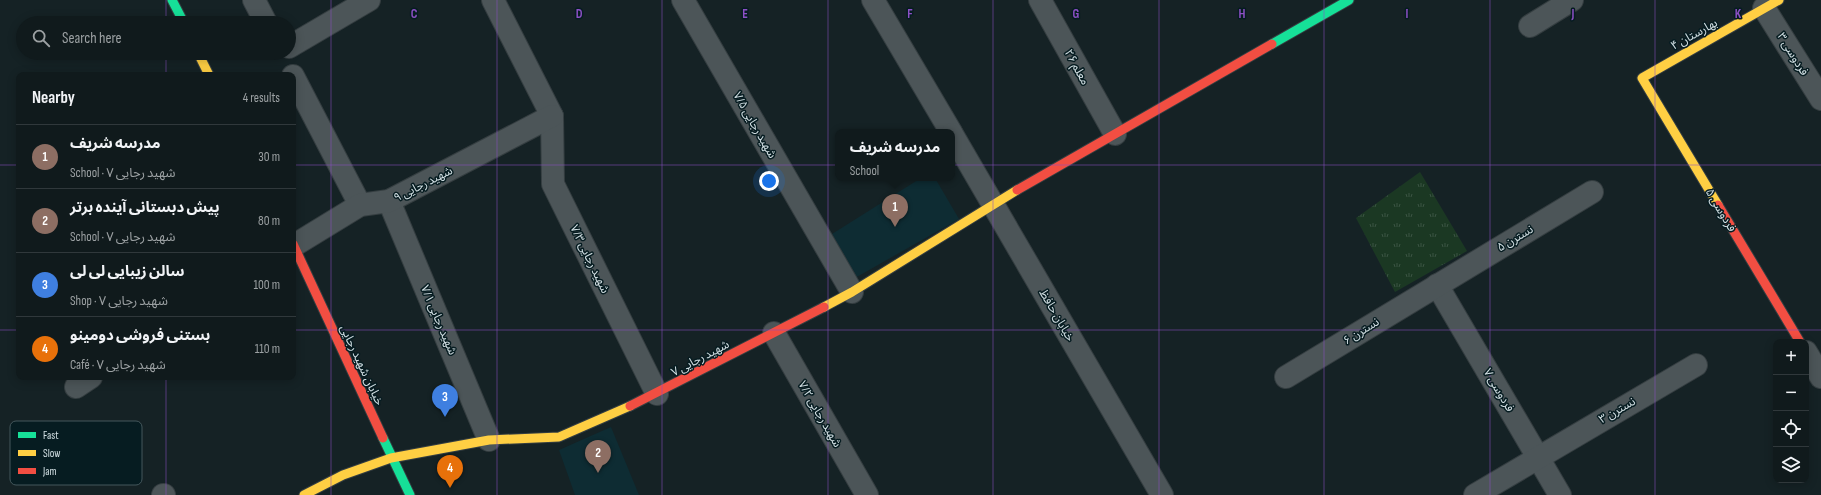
<!DOCTYPE html>
<meta charset="utf-8">
<style>
body{margin:0;font-family:"Sofia Sans Condensed","Noto Sans Arabic",sans-serif;background:#1e2729;color:#f1f3f6}
.controls{position:absolute;right:12px;bottom:12px;display:grid;overflow:hidden;border-radius:8px;box-shadow:0 2px 10px #0003}
.controls button{width:36px;height:36px;display:grid;place-items:center;padding:0;border:0;border-bottom:1px solid #30383b;background:#101a1c;color:#f1f3f6;font:20px sans-serif}
.you{position:absolute;left:769px;top:181px;width:14px;height:14px;margin:-10px;border:3px solid #fff;border-radius:50%;background:#1a73e8;box-shadow:0 0 0 6px #1a73e833}
.badge{display:grid;place-items:center;width:26px;height:26px;border-radius:50%;background:#0f766e;color:#fff;font-size:13px;font-weight:700}
.pin{position:absolute;translate:-50% -33px;filter:drop-shadow(0 1px 2px #0008)}
.pin::after{content:'';position:absolute;top:21px;width:14px;height:12px;background:inherit;clip-path:polygon(0 0,100% 0,50% 100%)}
.popup{position:absolute;left:835px;top:129px;width:120px;height:52px;box-sizing:border-box;display:grid;place-content:center;border-radius:8px;background:#101a1c;filter:drop-shadow(0 1px 3px #0005);font-size:13px;white-space:nowrap;color:#9ca1a3}
.popup b{font-size:15px;color:#f1f3f6}
.popup::after{content:'';position:absolute;left:50%;top:100%;margin-left:-8px;border:8px solid transparent;border-top-color:#101a1c}
.list{margin:0;padding:0;list-style:none}
h2{display:flex;justify-content:space-between;align-items:center;height:52px;margin:0;padding:0 16px;font-size:17px}
h2 small{font-size:13px;font-weight:400;color:#9ca1a3}
.list li{display:grid;grid-template-columns:26px 1fr auto;gap:12px;align-items:center;box-sizing:border-box;height:64px;padding:0 16px;border-top:1px solid #30383b}
.list b{display:block;font-size:15px;white-space:nowrap}
.list p{margin:0;font-size:13px;white-space:nowrap;color:#9ca1a3}
.list em{font-size:13px;font-style:normal;color:#9ca1a3}
.icon{flex:none;width:22px;height:22px;fill:none;stroke:currentColor;stroke-width:2;stroke-linecap:round;stroke-linejoin:round}
.map{position:relative;flex:none;width:1821px;height:495px;overflow:hidden}
.search{position:absolute;background:#101a1c;box-shadow:0 2px 10px #0003;left:16px;top:16px;width:280px;height:44px;display:flex;align-items:center;gap:10px;box-sizing:border-box;padding:0 14px;border-radius:22px;color:#9ca1a3;font-size:15px}
.panel{position:absolute;background:#101a1c;box-shadow:0 2px 10px #0003;left:16px;top:72px;width:280px;height:308px;border-radius:8px}
.map>svg:first-child{display:block}
.built{fill:#0e2c33}
.grass{fill:url(#grass-tufts)}
.lines{fill:none;stroke-linecap:round;stroke-linejoin:round}
.street-casing{stroke:#353e41;stroke-width:24}
.fast-casing{stroke:#353e41;stroke-width:11}
.slow-casing{stroke:#353e41;stroke-width:11}
.jam-casing{stroke:#353e41;stroke-width:11}
.street{stroke:#4c5558;stroke-width:22}
.fast{stroke:#16e098;stroke-width:9}
.slow{stroke:#ffcf43;stroke-width:9}
.jam{stroke:#f24e42;stroke-width:9}
.grid{fill:none;stroke:#8d50c6;stroke-width:1;stroke-opacity:0.55}
.labels{text-anchor:middle;stroke-width:3;stroke-linejoin:round;paint-order:stroke}
.street-label{font-size:12px;fill:#d3e0e4;stroke:#061c21}
.key{fill:#061c21;stroke:#44575c;stroke-width:1}
.key-label{font-size:11px;fill:#d3e0e4}
.grid-label{font-size:13px;text-anchor:middle;font-weight:bold;fill:#8d50c6;stroke:#061c21;stroke-width:3;stroke-linejoin:round;paint-order:stroke}
</style>
<div class="map">
<svg width="1821" height="495" viewBox="0 0 1821 495">
<defs>
<pattern id="grass-tufts" width="24" height="20" patternUnits="userSpaceOnUse"><rect width="24" height="20" fill="#1b3823"/><path d="M3 7l-1-3M5 7V3M7 7l1-3M15 17l-1-3M17 17v-4M19 17l1-3" fill="none" stroke="#3b5443"/></pattern>
</defs>
<rect width="100%" height="100%" fill="#152225"/>
<!-- built -->
<g class="built">
<path d="M921,178H935L959,219L855,278L832,234Z"/>
<path d="M611,427L639,495H575L559,450Z"/>
</g>
<!-- grass -->
<path class="grass" d="M1420,172L1467,251L1395,292L1356,218Z"/>
<g class="lines">
<!-- street casing -->
<g class="street-casing">
<g id="street">
<path d="M254,0L266,23"/>
<path d="M493,0L552,116L553,184L657,394"/>
<path d="M683,0L852,292"/>
<path d="M873,0L951,132"/>
<path d="M1040,0L1115,134"/>
<path d="M1764,8L1821,99"/>
<path d="M1530,26L1572,0"/>
<path d="M289,47L369,0"/>
<path d="M293,76L360,205"/>
<path d="M952,134L1162,495"/>
<path d="M389,201L489,440"/>
<path d="M293,246L360,205L389,201L552,116"/>
<path d="M1437,285L1560,495"/>
<path d="M774,333L867,495"/>
<path d="M1806,352L1821,377"/>
<path d="M1286,377L1592,192"/>
<path d="M76,387L91,377"/>
<path d="M163,495H164"/>
<path d="M1475,495L1696,365"/>
</g>
</g>
<!-- fast casing -->
<g class="fast-casing">
<g id="fast">
<path d="M172,0L184,23"/>
<path d="M1272,44L1349,0"/>
<path d="M383,438L410,495"/>
</g>
</g>
<!-- slow casing -->
<g class="slow-casing">
<g id="slow">
<path d="M198,53L209,75"/>
<path d="M1718,205L1642,78L1779,0"/>
<path d="M824,307L852,292L1017,190"/>
<path d="M304,495L343,475L391,458L489,440L559,437L630,406"/>
</g>
</g>
<!-- jam casing -->
<g class="jam-casing">
<g id="jam">
<path d="M1017,190L1272,44"/>
<path d="M1718,205L1800,342"/>
<path d="M293,244L383,438"/>
<path d="M630,406L824,307"/>
</g>
</g>
<!-- street -->
<use href="#street" class="street"/>
<!-- fast -->
<use href="#fast" class="fast"/>
<!-- slow -->
<use href="#slow" class="slow"/>
<!-- jam -->
<use href="#jam" class="jam"/>
</g>
<!-- grid -->
<path class="grid" d="M166,0V23M331,0V495M497,0V495M662,0V495M828,0V495M993,0V495M1159,0V495M1324,0V495M1490,0V495M1655,0V495M166,53V75M0,165H19M293,165H1821M0,330H19M293,330H1821M166,377V495"/>
<g class="labels">
<!-- street labels -->
<g class="street-label">
<text transform="translate(1694 34) rotate(-29)" y="4">بهارستان ۴</text>
<text transform="translate(1793 54) rotate(58)" y="4">فردوسی ۳</text>
<text transform="translate(1077 67) rotate(61)" y="4">معلم ۲۶</text>
<text transform="translate(755 125) rotate(60)" y="4">شهید رجایی ۷/۵</text>
<text transform="translate(423 184) rotate(-27)" y="4">شهید رجایی ۹</text>
<text transform="translate(1721 210) rotate(59)" y="4">فردوسی ۵</text>
<text transform="translate(1515 238) rotate(-31)" y="4">نسترن ۵</text>
<text transform="translate(590 259) rotate(64)" y="4">شهید رجایی ۷/۳</text>
<text transform="translate(1057 315) rotate(60)" y="4">خیابان حافظ</text>
<text transform="translate(439 320) rotate(67)" y="4">شهید رجایی ۷/۱</text>
<text transform="translate(1361 331) rotate(-32)" y="4">نسترن ۶</text>
<text transform="translate(700 358) rotate(-28)" y="4">شهید رجایی ۷</text>
<text transform="translate(362 365) rotate(65)" y="4">خیابان شهید رجایی</text>
<text transform="translate(1499 390) rotate(59)" y="4">فردوسی ۷</text>
<text transform="translate(1617 410) rotate(-30)" y="4">نسترن ۳</text>
<text transform="translate(820 414) rotate(60)" y="4">شهید رجایی ۷/۲</text>
</g>
</g>
<!-- legend -->
<rect x="10" y="421" width="132" height="64" rx="6" class="key"/>
<rect x="18" y="432" width="18" height="6" fill="#16e098"/>
<rect x="18" y="450" width="18" height="6" fill="#ffcf43"/>
<rect x="18" y="468" width="18" height="6" fill="#f24e42"/>
<g class="key-label">
<text x="43" y="439">Fast</text>
<text x="43" y="457">Slow</text>
<text x="43" y="475">Jam</text>
</g>
<g class="grid-label">
<text x="414" y="18">C</text>
<text x="579" y="18">D</text>
<text x="745" y="18">E</text>
<text x="910" y="18">F</text>
<text x="1076" y="18">G</text>
<text x="1242" y="18">H</text>
<text x="1407" y="18">I</text>
<text x="1573" y="18">J</text>
<text x="1738" y="18">K</text>
</g>
</svg>
<div class="controls">
<button>+</button>
<button>−</button>
<button><svg class="icon" aria-label="locate" viewBox="0 0 24 24"><circle cx="12" cy="12" r="6"/><path d="M12 2v4M12 18v4M2 12h4M18 12h4"/></svg></button>
<button><svg class="icon" aria-label="layers" viewBox="0 0 24 24"><path d="M12 4l9 5-9 5-9-5zM3 14l9 5 9-5"/></svg></button>
</div>
<div class="you"></div>
<div class="pin badge" style="left:895px;top:227px;background:#8d6e63">1</div>
<div class="popup"><b>مدرسه شریف</b>School</div>
<div class="pin badge" style="left:598px;top:473px;background:#8d6e63">2</div>
<div class="pin badge" style="left:445px;top:417px;background:#3f7fe0">3</div>
<div class="pin badge" style="left:450px;top:488px;background:#e8710a">4</div>
<div class="search"><svg class="icon" aria-label="search" viewBox="0 0 24 24"><circle cx="10" cy="10" r="6"/><path d="M15 15l6 6"/></svg>Search here</div>
<section class="panel">
<h2>Nearby<small>4 results</small></h2>
<ul class="list">
<li><span class="badge" style="background:#8d6e63">1</span><div><b>مدرسه شریف</b><p>School · شهید رجایی ۷</p></div><em>30 m</em></li>
<li><span class="badge" style="background:#8d6e63">2</span><div><b>پیش دبستانی آینده برتر</b><p>School · شهید رجایی ۷</p></div><em>80 m</em></li>
<li><span class="badge" style="background:#3f7fe0">3</span><div><b>سالن زیبایی لی لی</b><p>Shop · شهید رجایی ۷</p></div><em>100 m</em></li>
<li><span class="badge" style="background:#e8710a">4</span><div><b>بستنی فروشی دومینو</b><p>Café · شهید رجایی ۷</p></div><em>110 m</em></li>
</ul>
</section>
</div>
